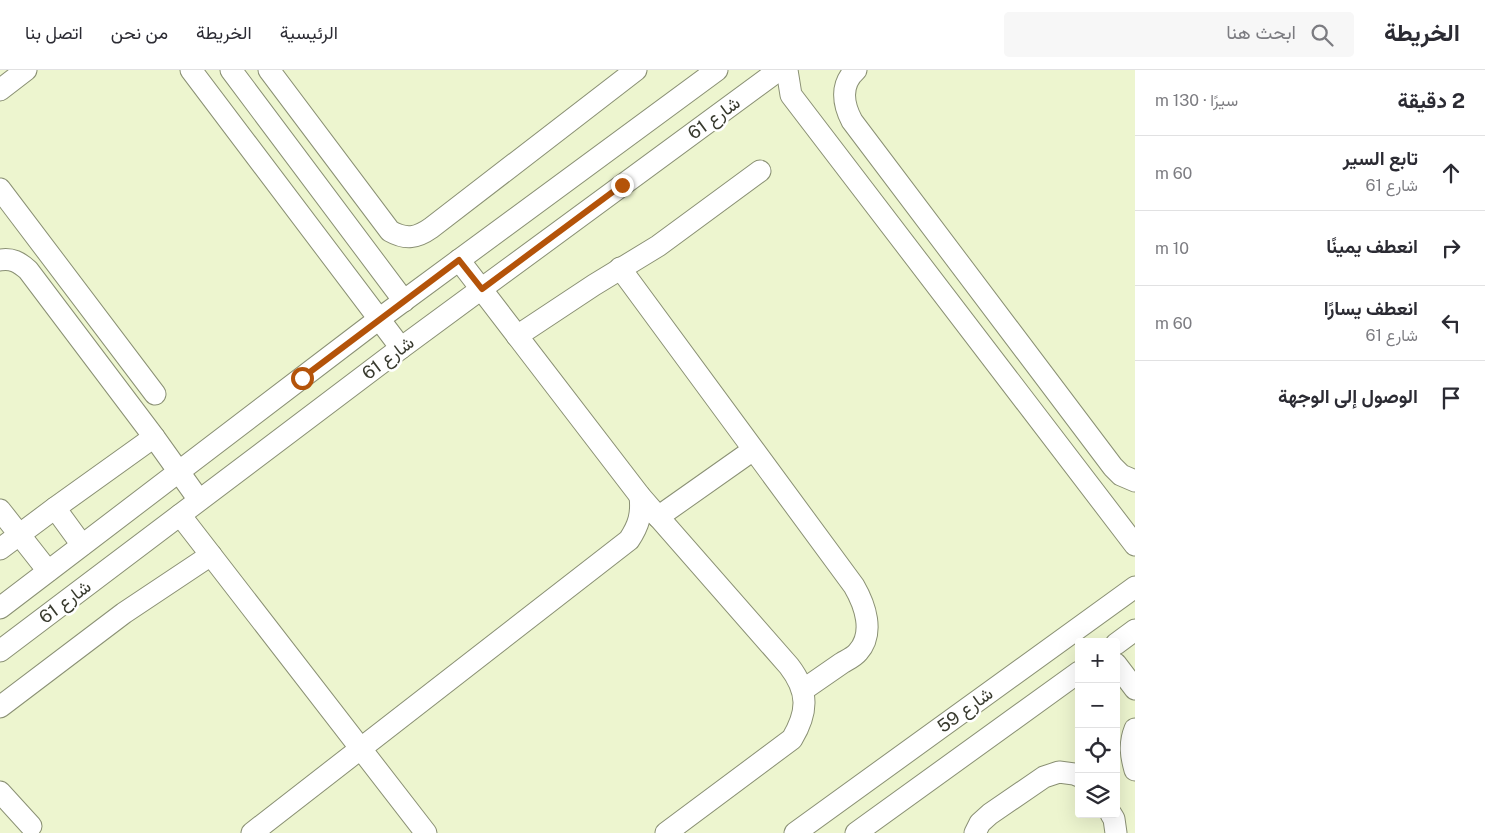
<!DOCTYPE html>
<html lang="ar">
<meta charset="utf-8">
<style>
body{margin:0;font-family:"Public Sans",Vazirmatn,sans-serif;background:#f7f7f7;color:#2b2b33;direction:rtl}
.controls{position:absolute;right:15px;bottom:15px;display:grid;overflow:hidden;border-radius:5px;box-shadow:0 5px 20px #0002}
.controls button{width:45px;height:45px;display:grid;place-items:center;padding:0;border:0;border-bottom:1px solid #e1e1e2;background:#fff;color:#2b2b33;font:25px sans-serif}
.stop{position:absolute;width:15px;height:15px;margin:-11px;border:4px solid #b45309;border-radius:50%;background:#fff}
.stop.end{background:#b45309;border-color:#fff;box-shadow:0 1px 5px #0008}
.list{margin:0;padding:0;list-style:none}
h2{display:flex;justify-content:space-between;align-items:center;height:65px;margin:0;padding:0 20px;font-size:21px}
h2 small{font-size:16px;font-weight:400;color:#7c7c81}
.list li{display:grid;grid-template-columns:32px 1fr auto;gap:15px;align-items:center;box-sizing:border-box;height:75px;padding:0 20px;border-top:1px solid #e1e1e2}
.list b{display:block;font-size:19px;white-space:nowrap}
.list p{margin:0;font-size:16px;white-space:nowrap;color:#7c7c81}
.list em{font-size:16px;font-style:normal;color:#7c7c81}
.icon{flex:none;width:28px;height:28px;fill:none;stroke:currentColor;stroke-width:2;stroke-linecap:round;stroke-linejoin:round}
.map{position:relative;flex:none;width:1135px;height:763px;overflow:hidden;direction:ltr}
header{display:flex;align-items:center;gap:30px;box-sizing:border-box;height:70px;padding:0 25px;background:#fff;border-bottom:1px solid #e1e1e2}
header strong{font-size:24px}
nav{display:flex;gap:28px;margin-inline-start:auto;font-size:18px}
.search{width:350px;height:45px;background:#f7f7f7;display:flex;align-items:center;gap:12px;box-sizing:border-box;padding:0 18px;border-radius:5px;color:#7c7c81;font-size:19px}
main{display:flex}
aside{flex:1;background:#fff}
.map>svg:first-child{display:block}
.built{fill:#edf5cf;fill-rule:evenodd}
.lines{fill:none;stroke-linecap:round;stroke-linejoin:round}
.minor-casing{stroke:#8a9074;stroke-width:23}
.minor{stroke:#fff;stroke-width:21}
.route{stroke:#b45309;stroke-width:6}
.labels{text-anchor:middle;stroke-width:5;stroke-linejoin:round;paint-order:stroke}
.street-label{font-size:18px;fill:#383a2e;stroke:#fff}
</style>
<header>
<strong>الخريطة</strong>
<div class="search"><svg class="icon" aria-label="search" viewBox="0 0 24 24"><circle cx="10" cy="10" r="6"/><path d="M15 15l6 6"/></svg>ابحث هنا</div>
<nav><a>الرئيسية</a><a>الخريطة</a><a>من نحن</a><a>اتصل بنا</a></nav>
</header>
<main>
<aside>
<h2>2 دقيقة<small>سيرًا · 130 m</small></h2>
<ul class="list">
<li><svg class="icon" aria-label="ahead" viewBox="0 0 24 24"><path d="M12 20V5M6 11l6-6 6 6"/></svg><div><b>تابع السير</b><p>شارع 61</p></div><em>60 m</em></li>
<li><svg class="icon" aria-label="right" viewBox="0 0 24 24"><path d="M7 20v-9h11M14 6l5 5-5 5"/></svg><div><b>انعطف يمينًا</b></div><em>10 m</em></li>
<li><svg class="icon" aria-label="left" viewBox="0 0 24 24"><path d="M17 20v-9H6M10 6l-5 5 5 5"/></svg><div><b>انعطف يسارًا</b><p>شارع 61</p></div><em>60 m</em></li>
<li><svg class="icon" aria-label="arrive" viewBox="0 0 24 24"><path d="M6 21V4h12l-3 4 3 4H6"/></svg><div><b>الوصول إلى الوجهة</b></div></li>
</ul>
</aside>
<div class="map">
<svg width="1135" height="763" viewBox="0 0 1135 763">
<rect width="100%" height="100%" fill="#f9fee6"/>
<!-- built -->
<path class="built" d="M0,0H1135V763H0ZM1079,572H1116V744H1079Z"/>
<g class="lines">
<!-- minor casing -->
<g class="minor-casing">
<g id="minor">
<path d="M191,0L401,278"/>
<path d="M231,0L404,231"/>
<path d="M269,0L390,161C406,170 417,168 431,158L636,0"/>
<path d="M787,0L791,25L1135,475"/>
<path d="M856,0C840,14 843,34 852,51L1113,397L1121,405L1135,411"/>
<path d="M0,20L26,0"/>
<path d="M0,119L155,324"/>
<path d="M0,190C12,188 19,192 28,200L154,367L199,430"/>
<path d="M459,190L640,426L789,596C809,622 808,642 792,669L666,763"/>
<path d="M620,198L854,516C865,535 875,563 858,582C854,587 847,590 842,593C829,602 816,611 803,620"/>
<path d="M517,266L594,215L658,176L760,101"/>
<path d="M55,438L82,475"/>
<path d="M0,440L48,501"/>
<path d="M180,445L426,763"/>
<path d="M658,447L753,380"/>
<path d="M0,479L55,438L154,367"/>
<path d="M0,538L379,249L717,0"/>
<path d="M1116,574L1135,560"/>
<path d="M0,581L401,278L779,0"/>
<path d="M1116,594L1135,619"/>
<path d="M0,637L124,543L211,485"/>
<path d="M1135,659C1129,674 1131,686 1135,700"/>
<path d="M0,722L31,756"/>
<path d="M1111,744L1114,749L1116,763"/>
<path d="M252,763L629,470C639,455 642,444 640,426"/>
<path d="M795,763L1135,517"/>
<path d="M856,763L1079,602"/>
<path d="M975,763L980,753L990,744L1044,707L1059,702L1074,704L1079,706"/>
</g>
</g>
<!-- minor -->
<use href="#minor" class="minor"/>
</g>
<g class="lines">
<!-- route -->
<path class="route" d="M302,308L459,190L482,219L622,115"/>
</g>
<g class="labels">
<!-- street labels -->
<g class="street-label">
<text transform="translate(714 48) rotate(-36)" y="6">شارع 61</text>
<text transform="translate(388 288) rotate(-37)" y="6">شارع 61</text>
<text transform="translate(65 532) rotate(-37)" y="6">شارع 61</text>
<text transform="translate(965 640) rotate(-36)" y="6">شارع 59</text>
</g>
</g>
</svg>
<div class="controls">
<button>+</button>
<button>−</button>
<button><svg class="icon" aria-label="locate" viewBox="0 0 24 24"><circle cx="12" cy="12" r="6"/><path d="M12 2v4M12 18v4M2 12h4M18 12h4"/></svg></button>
<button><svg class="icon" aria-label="layers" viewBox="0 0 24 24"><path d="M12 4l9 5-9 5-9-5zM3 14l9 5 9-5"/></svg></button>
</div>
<div class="stop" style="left:302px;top:308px"></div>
<div class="stop end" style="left:622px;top:115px"></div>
</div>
</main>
